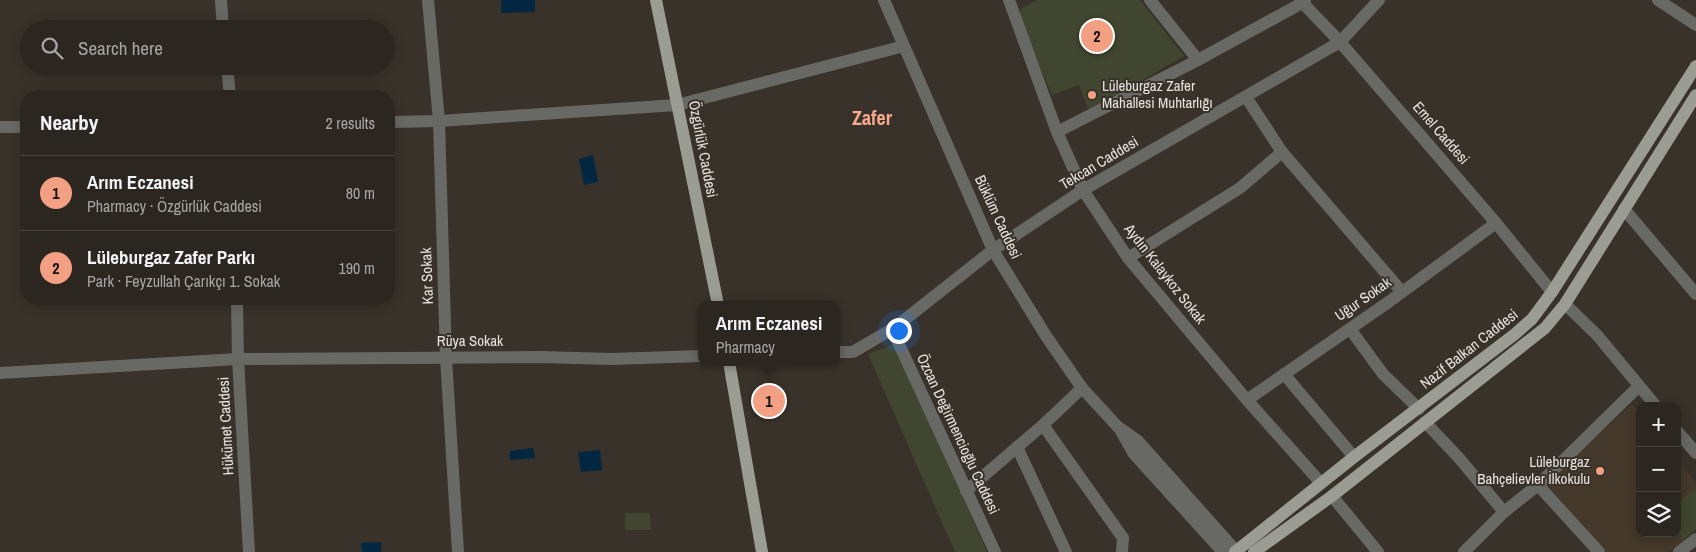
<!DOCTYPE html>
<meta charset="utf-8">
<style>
body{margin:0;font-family:"Archivo Narrow",sans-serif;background:#37322d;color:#f1f3f6}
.controls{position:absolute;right:15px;bottom:15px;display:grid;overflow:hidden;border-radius:10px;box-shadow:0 2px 12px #0003}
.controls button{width:45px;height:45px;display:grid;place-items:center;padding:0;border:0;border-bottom:1px solid #47433e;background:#2b2620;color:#f1f3f6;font:25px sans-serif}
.you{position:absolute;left:898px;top:330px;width:18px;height:18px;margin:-12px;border:4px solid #fff;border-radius:50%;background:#1a73e8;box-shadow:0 0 0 8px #1a73e833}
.badge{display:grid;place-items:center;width:32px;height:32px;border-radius:50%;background:#f39f83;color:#111;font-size:16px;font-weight:700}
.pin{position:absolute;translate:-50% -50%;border:2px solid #fff;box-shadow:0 1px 5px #0006}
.popup{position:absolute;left:698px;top:301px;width:142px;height:65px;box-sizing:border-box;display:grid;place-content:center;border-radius:10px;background:#2b2620;filter:drop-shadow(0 1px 4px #0005);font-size:16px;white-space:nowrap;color:#a6a5a5}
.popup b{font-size:19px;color:#f1f3f6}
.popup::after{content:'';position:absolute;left:50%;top:100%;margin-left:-10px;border:10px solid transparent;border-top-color:#2b2620}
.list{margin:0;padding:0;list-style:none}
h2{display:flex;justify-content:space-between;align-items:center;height:65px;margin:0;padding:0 20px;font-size:21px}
h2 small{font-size:16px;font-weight:400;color:#a6a5a5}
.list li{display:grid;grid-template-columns:32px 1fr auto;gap:15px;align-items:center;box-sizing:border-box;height:75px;padding:0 20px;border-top:1px solid #47433e}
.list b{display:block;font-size:19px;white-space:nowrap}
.list p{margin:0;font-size:16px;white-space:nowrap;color:#a6a5a5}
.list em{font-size:16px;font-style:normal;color:#a6a5a5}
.icon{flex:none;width:28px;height:28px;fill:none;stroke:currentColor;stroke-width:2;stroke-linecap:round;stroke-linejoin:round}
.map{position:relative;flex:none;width:1696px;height:552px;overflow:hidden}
.search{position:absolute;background:#2b2620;box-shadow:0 2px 12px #0003;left:20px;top:20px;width:375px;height:55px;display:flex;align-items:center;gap:12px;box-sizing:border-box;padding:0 18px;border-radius:28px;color:#a6a5a5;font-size:19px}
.panel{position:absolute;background:#2b2620;box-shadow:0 2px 12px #0003;left:20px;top:90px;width:375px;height:215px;border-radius:20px}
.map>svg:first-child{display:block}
.education{fill:#44392a}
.green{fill:#40462f}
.water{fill:#032740}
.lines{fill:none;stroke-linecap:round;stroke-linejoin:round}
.minor{stroke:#686864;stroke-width:12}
.major{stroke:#9b9c93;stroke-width:12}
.poi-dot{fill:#f39f83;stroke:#39322b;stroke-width:2}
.labels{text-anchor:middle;stroke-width:4;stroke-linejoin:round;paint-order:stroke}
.poi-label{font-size:15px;fill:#e7e2de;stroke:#39322b;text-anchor:start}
.street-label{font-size:15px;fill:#e7e2de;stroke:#39322b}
.district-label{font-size:20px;font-weight:bold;fill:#f7a98e;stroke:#39322b}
</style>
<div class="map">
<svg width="1696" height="552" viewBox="0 0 1696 552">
<rect width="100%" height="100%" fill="#39322b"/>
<!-- education -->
<path class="education" d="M1632,404L1640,413V533H1677V459L1696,482V530L1669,552H1606L1546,483Z"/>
<!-- green -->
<g class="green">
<path d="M1037,0H1140L1184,56L1089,111L1079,85L1052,95L1018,15L1022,8Z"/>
<path d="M895,344L987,552H955L868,354Z"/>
<path d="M1696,488V529L1684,539L1677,531V503Z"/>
<path d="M625,513H650L651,530H625Z"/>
</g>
<!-- water -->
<g class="water">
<path d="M501,0H535V12L501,13Z"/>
<path d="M593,155L598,182L584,185L579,159Z"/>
<path d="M533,448L535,458L510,460V451Z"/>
<path d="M600,450L602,470L581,472L578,452Z"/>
<path d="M381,542V552H362L361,543Z"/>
</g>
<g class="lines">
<!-- minor -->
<g class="minor">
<path d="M221,0L223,29"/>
<path d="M428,0L439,121L446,358L458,552"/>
<path d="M884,0L993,250L1046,336L1082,388L1118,427L1138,441L1236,551"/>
<path d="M1009,0L1057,132L1083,190L1128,258L1247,400L1321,483"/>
<path d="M1150,0L1198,60"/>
<path d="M1300,0L1340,42L1496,223L1552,292"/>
<path d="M1658,0L1696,25"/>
<path d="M227,66L230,96"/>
<path d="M1246,97L1282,152L1402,292"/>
<path d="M389,122L439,121L677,105L904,46"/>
<path d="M0,127H26"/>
<path d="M1057,132L1198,60L1302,3L1305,0"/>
<path d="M1624,209L1696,294"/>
<path d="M1128,258L1240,188L1282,152"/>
<path d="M237,299L238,359L249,552"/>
<path d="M1565,304L1597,335L1656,406"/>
<path d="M894,328L898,342L995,552"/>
<path d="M1350,329L1383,374L1419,409"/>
<path d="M836,352H853L894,328L993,250L1083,190L1340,42L1379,0"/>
<path d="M0,373L238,359L540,357L611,359L702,356"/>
<path d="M1284,374L1354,457"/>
<path d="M1247,400L1390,301L1496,223"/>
<path d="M1425,422L1459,458L1504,512"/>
<path d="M1043,425L1123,538L1122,552"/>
<path d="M1121,431L1134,454L1223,552"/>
<path d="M1677,431L1696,453"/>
<path d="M1017,447L1066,552"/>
<path d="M1538,485L1599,552"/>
<path d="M966,491L1043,425L1082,388"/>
<path d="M1332,496L1378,552"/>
<path d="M1464,552L1504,512L1538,485L1639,386"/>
<path d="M1679,552L1696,539"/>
</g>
<!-- major -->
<g class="major">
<path d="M656,0L718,305"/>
<path d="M729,362L762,552"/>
<path d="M1235,552L1354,457L1515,334L1532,319L1552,292L1696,66"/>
<path d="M1254,552L1332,496L1545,328L1565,304L1696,95"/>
</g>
</g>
<!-- markers -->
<g class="poi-dot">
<circle cx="1092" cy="95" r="5"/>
<circle cx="1600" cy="471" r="5"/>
</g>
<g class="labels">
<!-- poi labels -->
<g class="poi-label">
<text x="1102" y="91">Lüleburgaz Zafer<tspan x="1102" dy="17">Mahallesi Muhtarlığı</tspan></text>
<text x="1590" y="467" text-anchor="end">Lüleburgaz<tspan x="1590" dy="17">Bahçelievler İlkokulu</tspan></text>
</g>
<!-- street labels -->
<g class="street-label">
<text transform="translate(1441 133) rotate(49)" y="5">Emel Caddesi</text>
<text transform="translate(703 149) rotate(79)" y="5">Özgürlük Caddesi</text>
<text transform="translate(1099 163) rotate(-31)" y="5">Tekcan Caddesi</text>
<text transform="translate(998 217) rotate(65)" y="5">Büklüm Caddesi</text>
<text transform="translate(1165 274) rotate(52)" y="5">Aydın Kalaykoz Sokak</text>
<text transform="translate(427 276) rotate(-92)" y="5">Kar Sokak</text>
<text transform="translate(1363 299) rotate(-35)" y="5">Uğur Sokak</text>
<text x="470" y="346">Rüya Sokak</text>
<text transform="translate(1469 349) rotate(-38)" y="5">Nazif Balkan Caddesi</text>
<text transform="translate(226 426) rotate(-93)" y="5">Hükümet Caddesi</text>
<text transform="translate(958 434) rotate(65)" y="5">Özcan Değirmencioğlu Caddesi</text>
</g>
<!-- district labels -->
<g class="district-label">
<text x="872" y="125">Zafer</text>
</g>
</g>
</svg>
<div class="controls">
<button>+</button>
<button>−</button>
<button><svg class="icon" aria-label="layers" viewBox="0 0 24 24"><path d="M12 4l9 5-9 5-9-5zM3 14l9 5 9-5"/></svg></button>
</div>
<div class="you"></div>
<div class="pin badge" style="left:769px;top:401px">1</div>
<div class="popup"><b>Arım Eczanesi</b>Pharmacy</div>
<div class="pin badge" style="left:1097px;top:36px">2</div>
<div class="search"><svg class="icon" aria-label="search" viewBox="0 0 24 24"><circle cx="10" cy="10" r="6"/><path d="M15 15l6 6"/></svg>Search here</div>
<section class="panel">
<h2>Nearby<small>2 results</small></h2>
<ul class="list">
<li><span class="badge">1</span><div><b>Arım Eczanesi</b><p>Pharmacy · Özgürlük Caddesi</p></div><em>80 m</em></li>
<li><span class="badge">2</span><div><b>Lüleburgaz Zafer Parkı</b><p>Park · Feyzullah Çarıkçı 1. Sokak</p></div><em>190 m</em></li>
</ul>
</section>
</div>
